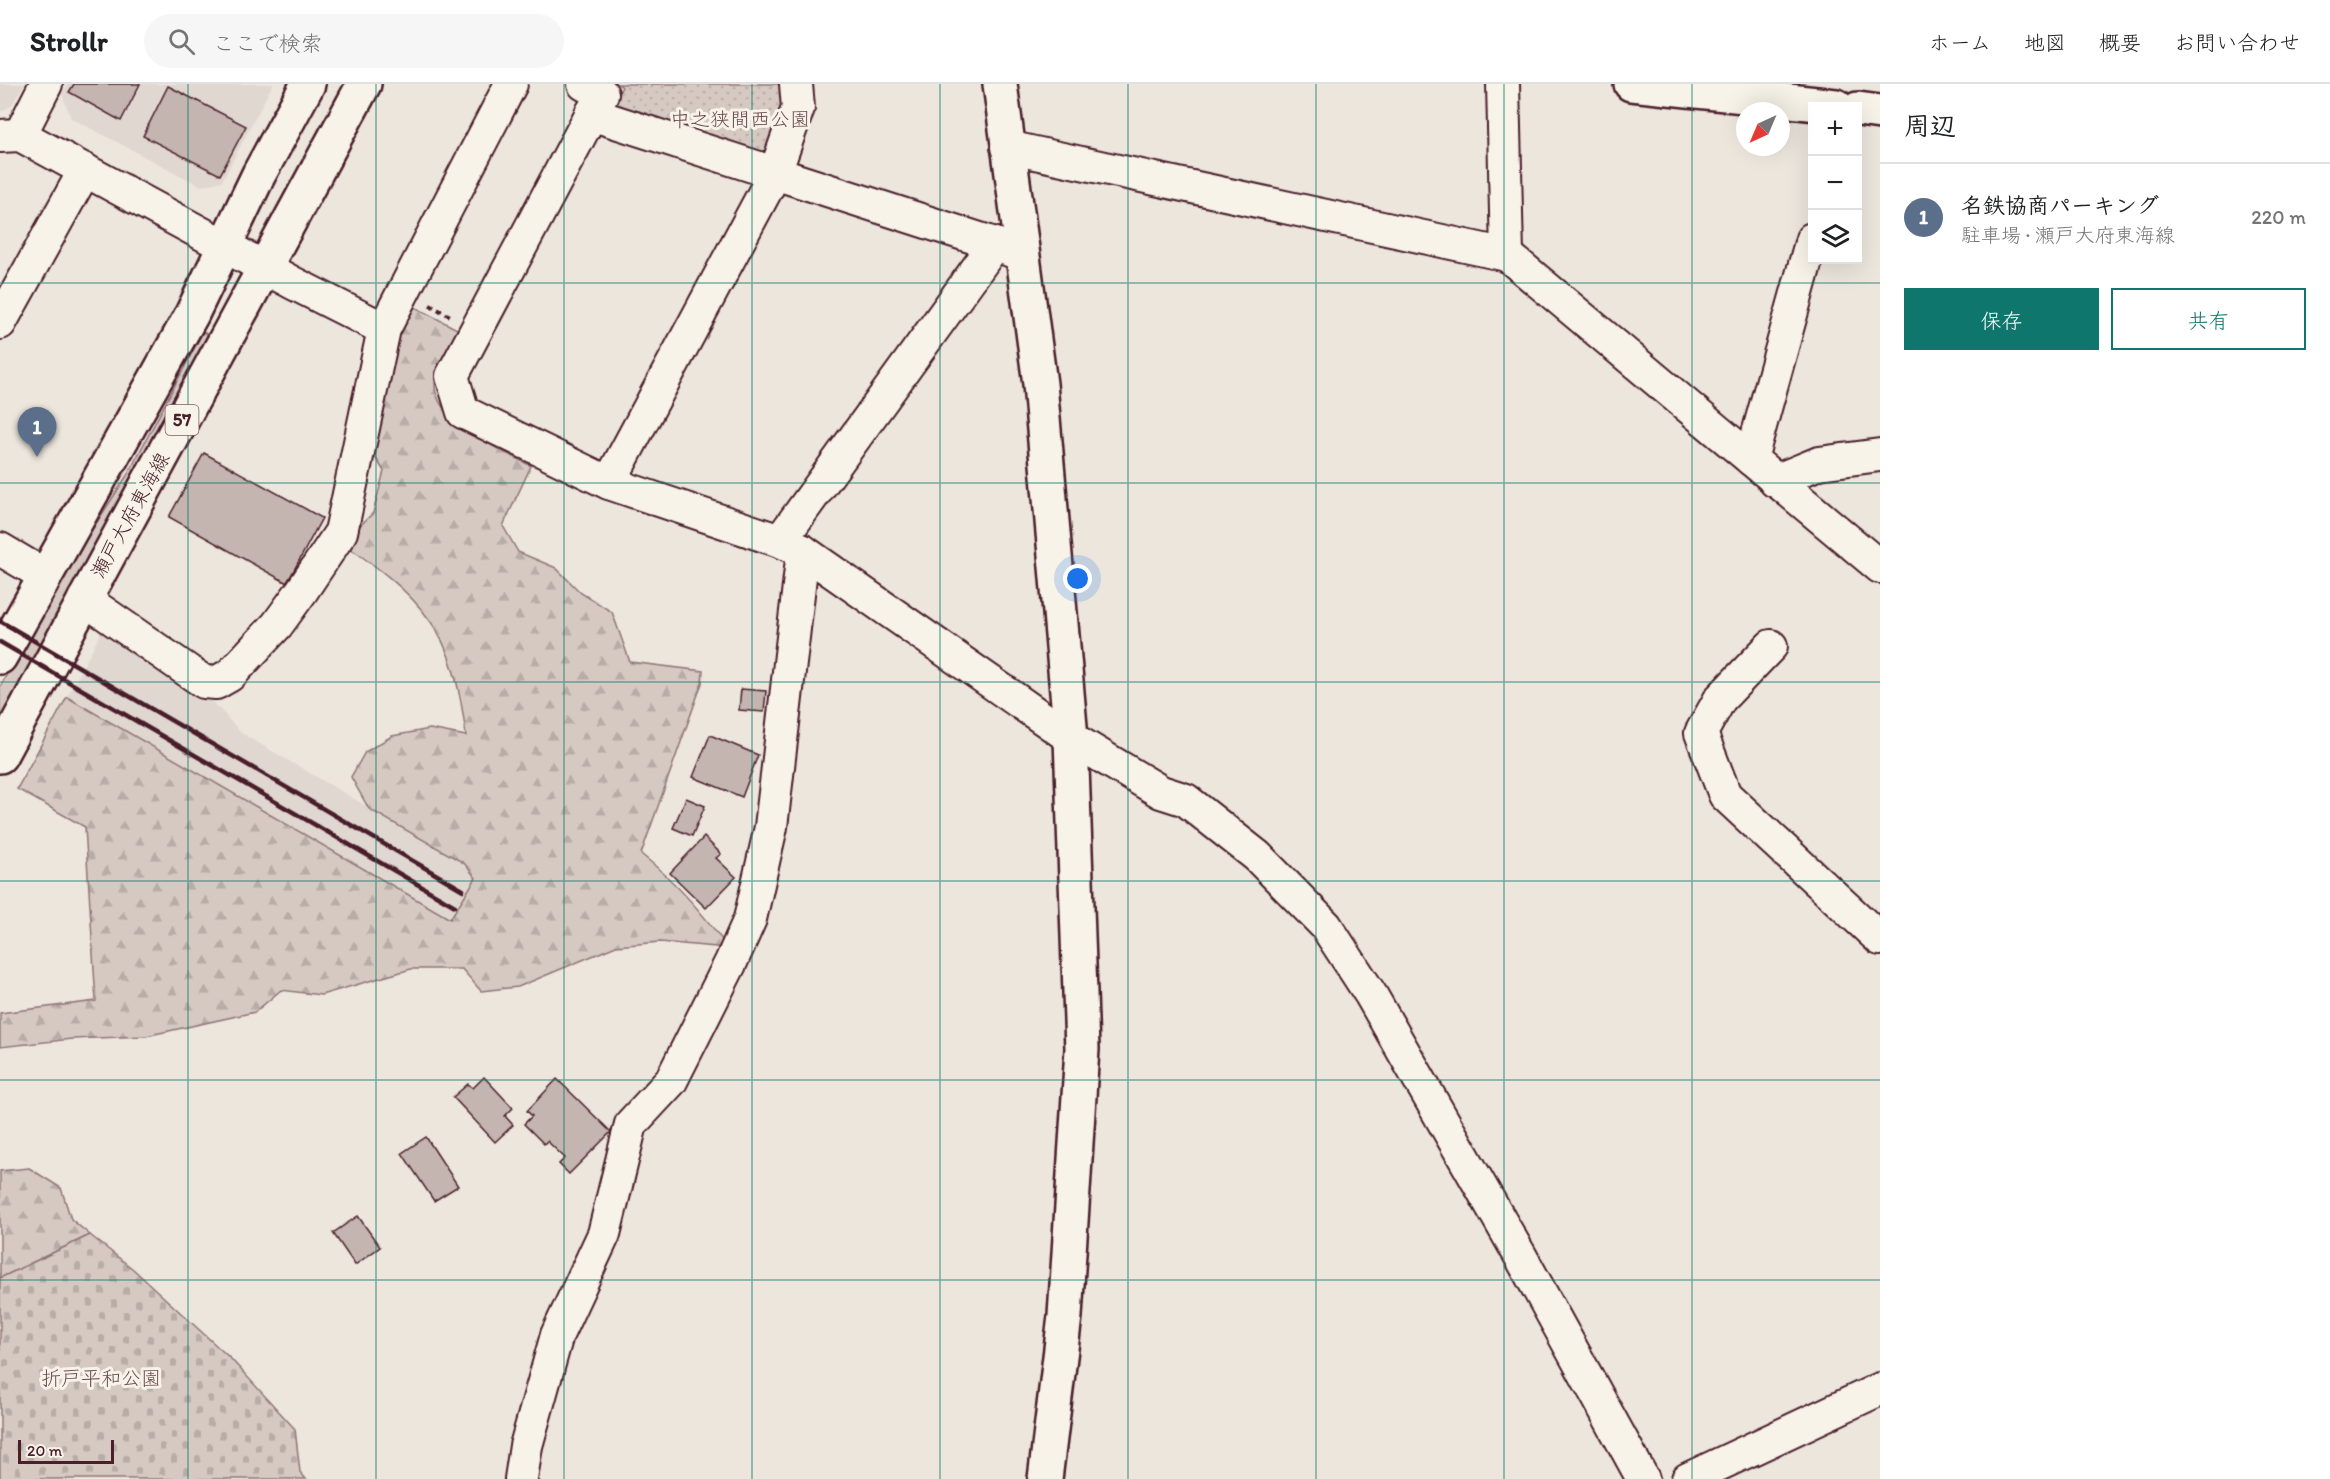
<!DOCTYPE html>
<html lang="ja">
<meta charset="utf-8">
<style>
body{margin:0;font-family:Itim,"Klee One",sans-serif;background:#f6f6f6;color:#202124}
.controls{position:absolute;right:18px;top:18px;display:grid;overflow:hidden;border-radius:0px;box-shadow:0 6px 24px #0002}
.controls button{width:54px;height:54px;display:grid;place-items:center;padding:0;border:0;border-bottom:2px solid #e0e0e0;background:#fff;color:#202124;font:30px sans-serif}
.compass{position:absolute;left:1736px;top:18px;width:54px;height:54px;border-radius:50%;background:#fff;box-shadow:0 6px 24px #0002;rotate:224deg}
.scale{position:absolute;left:18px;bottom:15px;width:96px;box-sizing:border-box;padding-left:6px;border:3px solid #4a1f2b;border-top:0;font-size:16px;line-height:21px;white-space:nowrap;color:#4a1f2b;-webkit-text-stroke:4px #f7f3e8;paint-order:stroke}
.you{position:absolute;left:1078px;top:495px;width:21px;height:21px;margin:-15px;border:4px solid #fff;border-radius:50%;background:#1a73e8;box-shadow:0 0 0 9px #1a73e833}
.badge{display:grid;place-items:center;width:39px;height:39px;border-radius:50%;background:#0f766e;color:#fff;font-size:20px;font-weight:700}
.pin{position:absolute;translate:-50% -50px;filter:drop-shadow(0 2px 3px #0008)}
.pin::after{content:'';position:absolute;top:32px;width:21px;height:18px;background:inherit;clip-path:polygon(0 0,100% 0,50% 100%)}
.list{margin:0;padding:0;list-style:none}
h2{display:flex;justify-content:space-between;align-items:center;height:78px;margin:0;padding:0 24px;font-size:26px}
h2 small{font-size:20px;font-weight:400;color:#757577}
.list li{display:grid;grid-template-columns:39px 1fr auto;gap:18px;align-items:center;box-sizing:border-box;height:108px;padding:0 24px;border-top:2px solid #e0e0e0}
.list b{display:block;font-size:22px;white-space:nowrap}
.list p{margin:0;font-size:20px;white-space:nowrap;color:#757577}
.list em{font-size:20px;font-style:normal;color:#757577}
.actions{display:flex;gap:12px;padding:18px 24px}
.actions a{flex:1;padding:14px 0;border:2px solid #0f766e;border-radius:0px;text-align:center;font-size:21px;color:#0f766e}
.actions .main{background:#0f766e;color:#fff}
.icon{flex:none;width:33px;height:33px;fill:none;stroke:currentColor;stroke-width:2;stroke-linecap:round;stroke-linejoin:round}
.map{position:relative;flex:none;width:1880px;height:1395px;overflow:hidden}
header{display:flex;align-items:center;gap:36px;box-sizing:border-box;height:84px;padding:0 30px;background:#fff;border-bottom:2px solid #e0e0e0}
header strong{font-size:28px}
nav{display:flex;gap:33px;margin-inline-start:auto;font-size:21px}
.search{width:420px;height:54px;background:#f6f6f6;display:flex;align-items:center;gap:15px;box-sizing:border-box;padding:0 21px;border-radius:33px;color:#757577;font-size:22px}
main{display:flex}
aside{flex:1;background:#fff}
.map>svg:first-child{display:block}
.built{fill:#e0d7d0}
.grass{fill:url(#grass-dots);stroke:#907476;stroke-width:1.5}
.forest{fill:url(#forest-firs);stroke:#907476;stroke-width:1.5}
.cemetery{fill:url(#cemetery-stones);stroke:#907476;stroke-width:1.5}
.garden{fill:#d5c9c2;stroke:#907476;stroke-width:1.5}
.building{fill:#c4b5b0;stroke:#4a1f2b;stroke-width:1.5}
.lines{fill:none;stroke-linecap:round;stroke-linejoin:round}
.minor-casing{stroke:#4a1f2b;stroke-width:36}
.tertiary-casing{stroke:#4a1f2b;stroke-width:38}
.primary-casing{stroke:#4a1f2b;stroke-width:38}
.path{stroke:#4a1f2b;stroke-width:4;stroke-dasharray:4.5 4.5;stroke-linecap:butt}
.minor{stroke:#f7f3e8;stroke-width:32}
.tertiary{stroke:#f7f3e8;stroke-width:33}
.primary{stroke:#f7f3e8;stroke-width:33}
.rail{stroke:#4a1f2b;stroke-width:4.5}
.grid{fill:none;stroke:#0f766e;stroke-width:1.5;stroke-opacity:0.55}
.labels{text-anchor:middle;stroke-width:6;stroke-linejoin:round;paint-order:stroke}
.shield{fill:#f7f3e8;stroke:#7e5f64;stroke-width:1.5}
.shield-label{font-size:18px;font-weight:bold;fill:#4a1f2b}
.park-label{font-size:20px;fill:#6d4a51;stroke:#f7f3e8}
.street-label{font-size:20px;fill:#4a1f2b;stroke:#f7f3e8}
</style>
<header>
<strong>Strollr</strong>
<div class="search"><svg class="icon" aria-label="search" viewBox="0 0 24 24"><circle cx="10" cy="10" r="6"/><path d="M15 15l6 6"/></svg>ここで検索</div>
<nav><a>ホーム</a><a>地図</a><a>概要</a><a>お問い合わせ</a></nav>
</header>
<main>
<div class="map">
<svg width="1880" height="1395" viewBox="0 0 1880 1395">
<defs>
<pattern id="grass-dots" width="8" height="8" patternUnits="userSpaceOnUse" patternTransform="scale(1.5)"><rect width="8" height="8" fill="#d5c9c2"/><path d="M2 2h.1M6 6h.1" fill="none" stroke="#b8aca7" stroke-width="1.8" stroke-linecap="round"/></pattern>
<pattern id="forest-firs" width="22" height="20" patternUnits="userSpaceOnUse" patternTransform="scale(1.5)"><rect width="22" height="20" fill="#d5c9c2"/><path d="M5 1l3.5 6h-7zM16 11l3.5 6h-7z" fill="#b8aca7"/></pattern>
<pattern id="cemetery-stones" width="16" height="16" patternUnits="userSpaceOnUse" patternTransform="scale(1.5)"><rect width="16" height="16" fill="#d5c9c2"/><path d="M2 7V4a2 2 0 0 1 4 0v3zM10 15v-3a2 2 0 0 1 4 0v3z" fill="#b8aca7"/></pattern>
</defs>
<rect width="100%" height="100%" fill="#ece6dd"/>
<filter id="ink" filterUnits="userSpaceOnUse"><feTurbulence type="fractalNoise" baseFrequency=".0167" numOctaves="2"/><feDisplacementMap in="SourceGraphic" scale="12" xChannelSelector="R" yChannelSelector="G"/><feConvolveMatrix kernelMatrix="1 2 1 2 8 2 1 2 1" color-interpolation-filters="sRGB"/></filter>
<g filter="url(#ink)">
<!-- built -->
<g class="built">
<path d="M0,0H24L12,21L0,28Z"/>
<path d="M68,0H273L222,97L201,102L71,34L62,10Z"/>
<path d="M103,545L214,619L241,649L464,779L476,795L451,836L67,613Z"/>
</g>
<!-- grass -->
<path class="grass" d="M618,0H781L782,20L764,80L608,28L622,3Z"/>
<!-- forest -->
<g class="forest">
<path d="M409,220L459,246C452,260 442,274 437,288C421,334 500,365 531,382L503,442L518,468L556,484L581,509L612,528L630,578L703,587L702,599L641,770C675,797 703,829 728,864L660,858L616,862L518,903L481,907L462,885H411L321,911L281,906L255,928L146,952L72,955L0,963V929L96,917L85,743L17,705L67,613L450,835L476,794L464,779L369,725L351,693L365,668L392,652L430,645L466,652C462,616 453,569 431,538C408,505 375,481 342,459L373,429L384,387L368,362L381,302Z"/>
<path d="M29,1084L61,1104L71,1135L90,1151L0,1194V1087Z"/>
</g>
<!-- cemetery -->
<path class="cemetery" d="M90,1151L133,1185L231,1275L295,1345L300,1388L306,1395H0V1194Z"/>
<!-- garden -->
<path class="garden" d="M203,248L209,251L0,642V603L45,519L128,390Z"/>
<!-- building -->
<g class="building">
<path d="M74,0H140L121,37L69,8Z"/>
<path d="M168,2L246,42L220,91L143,52Z"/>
<path d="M204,369L322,434L287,499L169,433Z"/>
<path d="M741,605L766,607L764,628L739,626Z"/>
<path d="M710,651L758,671L742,713L693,693Z"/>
<path d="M686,714L705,722L692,752L673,744Z"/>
<path d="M704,753L721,770L716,774L736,793L706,824L670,789Z"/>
<path d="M484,993L513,1024L505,1032L513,1041L495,1058L453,1013L468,1000L473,1004Z"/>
<path d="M557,995L611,1048L569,1090L559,1080L565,1074L547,1057L544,1060L524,1040L532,1032L527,1027Z"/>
<path d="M426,1053L458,1102L434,1117L402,1069Z"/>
<path d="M358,1132L380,1163L355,1181L333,1149Z"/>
</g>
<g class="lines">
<!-- minor casing -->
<g class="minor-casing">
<g id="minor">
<path d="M584,0L602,10L452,292L463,328L609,399L780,457L803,467L1071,654L1161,708L1186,716L1257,772L1326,842L1371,911L1521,1173L1643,1395"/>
<path d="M1503,0L1507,171"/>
<path d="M591,30L995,160"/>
<path d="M20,51L46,0"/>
<path d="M0,52L20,51L293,199L384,245"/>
<path d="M1007,63L1507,171L1880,483"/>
<path d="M0,239L85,86"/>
<path d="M1751,375L1812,155"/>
<path d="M1775,397L1819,379L1880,371"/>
<path d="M609,399L775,89L798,24L796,0"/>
<path d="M780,457L995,160L1014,168"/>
<path d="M0,465L44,491"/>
<path d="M84,515L204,598L216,599L230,591L277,541L301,508L341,448L384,245L511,0"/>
<path d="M1771,562L1720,615L1701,649L1725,711L1880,855"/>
<path d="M521,1395L526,1362L557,1251L604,1150L631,1040L671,997L731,878L750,835L771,743L803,467"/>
<path d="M1688,1395L1880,1305"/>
</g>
</g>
<!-- tertiary casing -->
<g class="tertiary-casing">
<g id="tertiary">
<path d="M1000,0L1040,300L1071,654L1082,965L1065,1232L1045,1395"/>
<path d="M1631,0L1836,22"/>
<path d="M1858,25L1880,28"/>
</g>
</g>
<!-- primary casing -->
<g class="primary-casing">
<g id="primary">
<path d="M0,573L192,230L259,90L308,0"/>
<path d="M0,672L364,0"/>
</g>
</g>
<!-- path -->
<path class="path" d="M430,221L450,232"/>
<!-- minor -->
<use href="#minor" class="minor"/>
<!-- tertiary -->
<use href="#tertiary" class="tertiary"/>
<!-- primary -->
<use href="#primary" class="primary"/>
<!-- rail -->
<g class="rail">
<path d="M0,537L463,806"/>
<path d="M0,558L455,822"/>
</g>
</g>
</g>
<!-- grid -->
<path class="grid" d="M188,0V1395M376,0V1395M564,0V1395M752,0V1395M940,0V1395M1128,0V1395M1316,0V1395M1504,0V1395M1692,0V1395M0,199H1880M0,399H1880M0,598H1880M0,797H1880M0,996H1880M0,1196H1880"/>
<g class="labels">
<!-- shield labels -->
<rect class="shield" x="165.5" y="321" width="33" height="30" rx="4.5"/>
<g class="shield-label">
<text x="182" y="342">57</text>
</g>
<!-- park labels -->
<g class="park-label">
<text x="740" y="42">中之狭間西公園</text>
<text x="101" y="1301">折戸平和公園</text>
</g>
<!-- street labels -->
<g class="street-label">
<text transform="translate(130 431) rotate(-61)" y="7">瀬戸大府東海線</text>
</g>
</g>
</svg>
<div class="controls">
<button>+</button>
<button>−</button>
<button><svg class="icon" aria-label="layers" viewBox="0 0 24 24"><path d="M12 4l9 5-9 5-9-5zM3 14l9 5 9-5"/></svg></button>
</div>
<svg class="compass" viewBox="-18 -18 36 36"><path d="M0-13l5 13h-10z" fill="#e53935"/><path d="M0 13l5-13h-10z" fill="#757577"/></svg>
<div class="scale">20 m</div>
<div class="you"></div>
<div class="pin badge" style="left:37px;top:373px;background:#5c6f8a">1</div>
</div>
<aside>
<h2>周辺<small></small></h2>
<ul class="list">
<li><span class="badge" style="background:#5c6f8a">1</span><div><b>名鉄協商パーキング</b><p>駐車場 · 瀬戸大府東海線</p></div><em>220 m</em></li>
</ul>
<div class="actions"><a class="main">保存</a><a>共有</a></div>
</aside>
</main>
